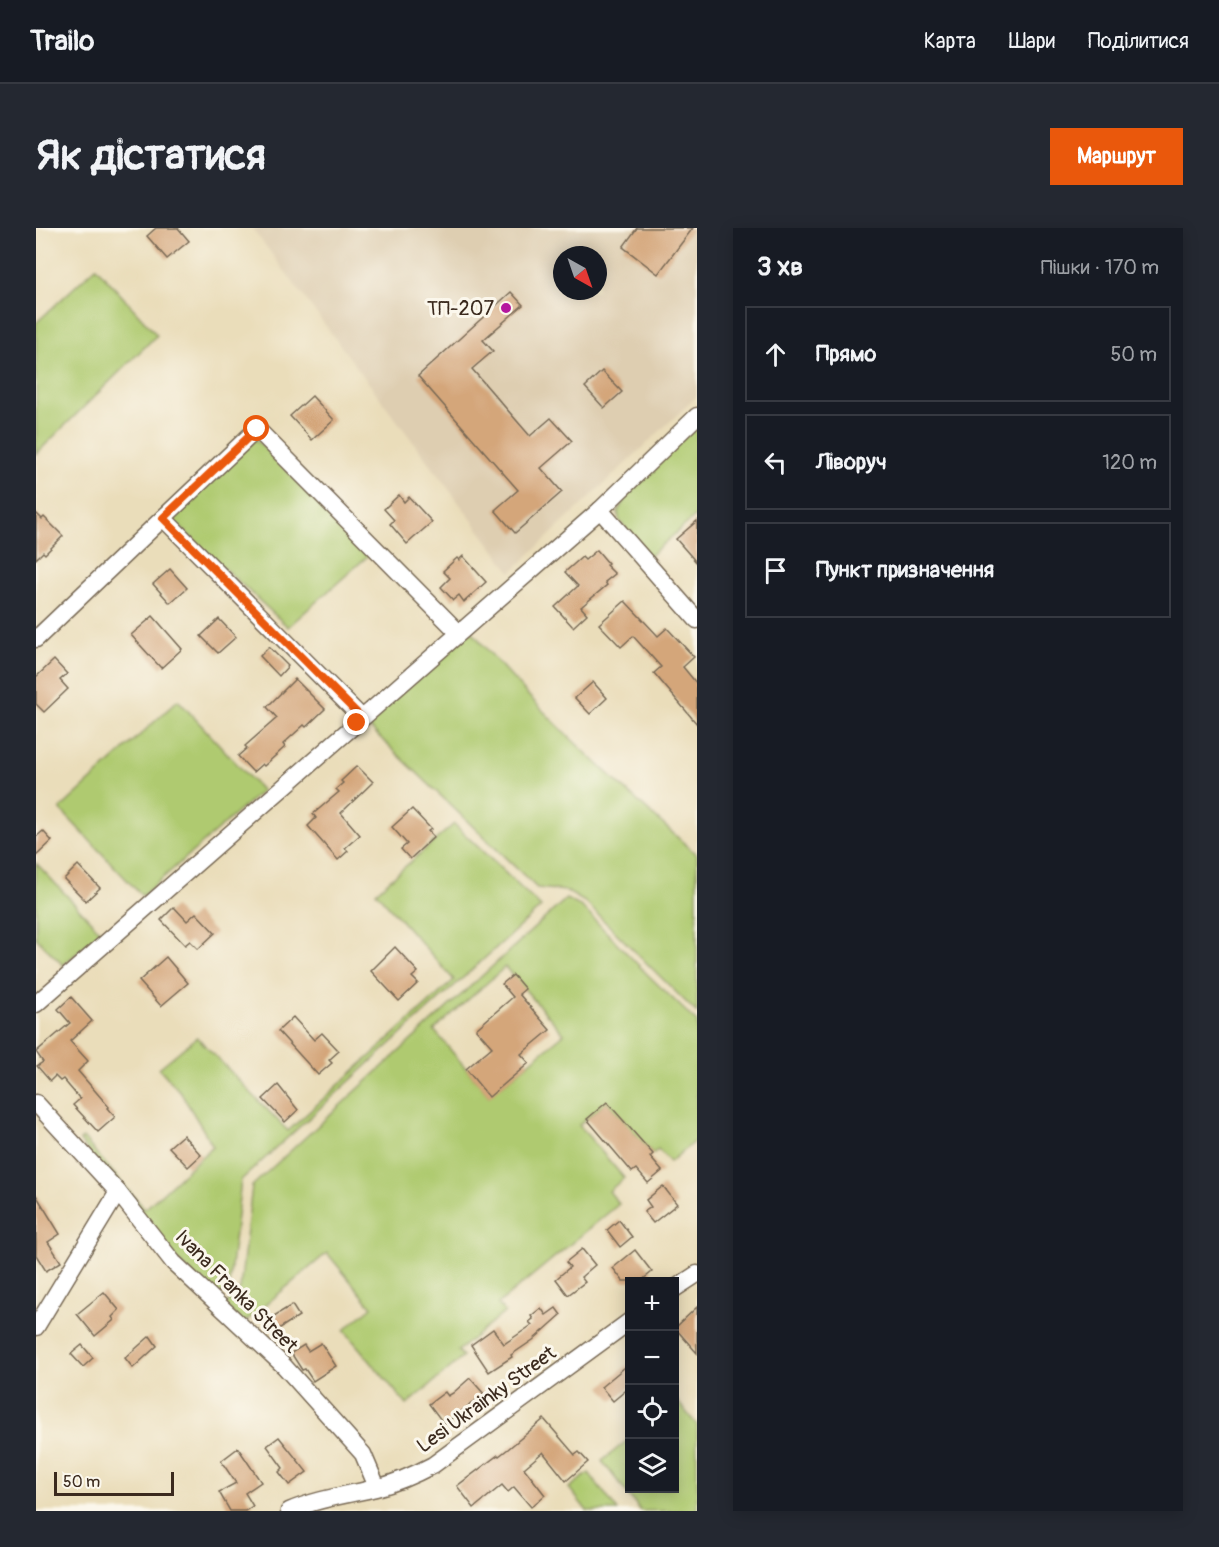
<!DOCTYPE html>
<html lang="uk">
<meta charset="utf-8">
<style>
body{margin:0;font-family:Pangolin,sans-serif;background:#242831;color:#f1f3f6}
.controls{position:absolute;right:18px;bottom:18px;display:grid;overflow:hidden;border-radius:0px;box-shadow:0 3px 15px #0003}
.controls button{width:54px;height:54px;display:grid;place-items:center;padding:0;border:0;border-bottom:2px solid #363941;background:#171b24;color:#f1f3f6;font:30px sans-serif}
.compass{position:absolute;left:517px;top:18px;width:54px;height:54px;border-radius:50%;background:#171b24;box-shadow:0 3px 15px #0003;rotate:140deg}
.scale{position:absolute;left:18px;bottom:15px;width:120px;box-sizing:border-box;padding-left:6px;border:3px solid #3b2a1e;border-top:0;font-size:16px;line-height:21px;white-space:nowrap;color:#3b2a1e;-webkit-text-stroke:4px #fbf7ec;paint-order:stroke}
.stop{position:absolute;width:18px;height:18px;margin:-14px;border:4px solid #ea580c;border-radius:50%;background:#fff}
.stop.end{background:#ea580c;border-color:#fff;box-shadow:0 2px 6px #0008}
.list{margin:0;padding:0;list-style:none}
h2{display:flex;justify-content:space-between;align-items:center;height:78px;margin:0;padding:0 24px;font-size:26px}
h2 small{font-size:20px;font-weight:400;color:#9ea1a6}
.list li{display:grid;grid-template-columns:39px 1fr auto;gap:18px;align-items:center;box-sizing:border-box;height:96px;margin:0 12px 12px;padding:0 12px;border:2px solid #363941;border-radius:0px}
.list b{display:block;font-size:22px;white-space:nowrap}
.list em{font-size:20px;font-style:normal;color:#9ea1a6}
.icon{flex:none;width:33px;height:33px;fill:none;stroke:currentColor;stroke-width:2;stroke-linecap:round;stroke-linejoin:round}
.map{position:relative;flex:none;width:661px;height:1283px;overflow:hidden;border-radius:0px}
header{display:flex;align-items:center;gap:36px;box-sizing:border-box;height:84px;padding:0 30px;background:#171b24;border-bottom:2px solid #363941}
header strong{font-size:28px}
nav{display:flex;gap:33px;margin-inline-start:auto;font-size:21px}
.intro{display:flex;align-items:center;justify-content:space-between;box-sizing:border-box;height:144px;padding:0 36px}
h1{margin:0;font-size:42px}
.button{padding:15px 27px;border-radius:0px;background:#ea580c;color:#fff;font-size:21px;font-weight:700}
main{display:flex;gap:36px;padding:0 36px}
aside{flex:1;background:#171b24;border-radius:0px;box-shadow:0 3px 15px #0003}
.map>svg:first-child{display:block}
.built{fill:#deceb1;fill-rule:evenodd}
.green{fill:#afca70;stroke:#757a47;stroke-width:1.5;fill-rule:evenodd}
.building{fill:#d4a67a}
.lines{fill:none;stroke-linecap:round;stroke-linejoin:round}
.street-casing{stroke:#786955;stroke-width:19}
.street{stroke:#fff;stroke-width:16}
.route{stroke:#ea580c;stroke-width:8}
.poi-dot{fill:#b5179e;stroke:#fbf7ec;stroke-width:2}
.labels{text-anchor:middle;stroke-width:6;stroke-linejoin:round;paint-order:stroke}
.poi-label{font-size:20px;fill:#3b2a1e;stroke:#fbf7ec;text-anchor:end}
.street-label{font-size:20px;fill:#3b2a1e;stroke:#fbf7ec}
</style>
<header>
<strong>Trailo</strong>
<nav><a>Карта</a><a>Шари</a><a>Поділитися</a></nav>
</header>
<div class="intro"><h1>Як дістатися</h1><a class="button">Маршрут</a></div>
<main>
<div class="map">
<svg width="661" height="1283" viewBox="0 0 661 1283">
<rect width="100%" height="100%" fill="#fbf7ec"/>
<filter id="ink" filterUnits="userSpaceOnUse"><feTurbulence type="fractalNoise" baseFrequency=".0167" numOctaves="2"/><feDisplacementMap in="SourceGraphic" scale="12" xChannelSelector="R" yChannelSelector="G"/><feConvolveMatrix kernelMatrix="1 2 1 2 8 2 1 2 1" color-interpolation-filters="sRGB"/></filter>
<filter id="wash" filterUnits="userSpaceOnUse"><feTurbulence type="fractalNoise" baseFrequency=".008" numOctaves="4" result="noise"/><feDisplacementMap in="SourceGraphic" scale="24" xChannelSelector="R" yChannelSelector="G"/><feGaussianBlur stdDeviation="1.35" result="paint"/><feColorMatrix in="noise" values="0 0 0 0 0 0 0 0 0 0 0 0 0 0 0 0 0 1.4 0 .05"/><feComposite in="paint" operator="in"/></filter>
<g filter="url(#wash)">
<rect width="100%" height="100%" fill="#eaddba"/>
<!-- built -->
<path class="built" d="M216,0H661V168L475,344ZM526,27H562V63H526Z"/>
<!-- green -->
<g class="green">
<path d="M60,39L121,107L0,226V95Z"/>
<path d="M661,196V287L612,329L583,292L582,283L589,271L627,230Z"/>
<path d="M220,211L334,326L252,399L135,291Z"/>
<path d="M435,402C501,485 583,556 661,627V785L549,674L530,663L501,660L330,496Z"/>
<path d="M142,472L226,563L106,668L24,581Z"/>
<path d="M418,596L505,679L205,952L193,1057L181,1070L140,1031L44,913L47,910L109,981L177,918L145,865L123,840L161,809L252,903L418,752L340,664Z"/>
<path d="M0,635L65,704L27,737L0,710Z"/>
<path d="M530,671L546,679L612,747L661,794V911L634,934L622,921L617,926L571,874L543,897L588,950L573,963L583,976L462,1076L469,1084L422,1123L427,1129L371,1177L308,1102L336,1079L291,1025L208,1095L189,1078L204,1061L216,958ZM469,739L528,806L453,868L398,802Z"/>
<path d="M641,1173L661,1197V1283H605L566,1233L593,1211L594,1260H638V1174Z"/>
<path d="M553,1245L582,1283H551L533,1260Z"/>
</g>
<g id="blocks">
<!-- building -->
<g class="building">
<path d="M120,0H142L153,13L131,31L111,8Z"/>
<path d="M601,0H657L622,46L587,19Z"/>
<path d="M475,64L487,77L447,112L457,123L436,141L494,208L515,190L536,213L505,240L526,264L479,305L459,282L482,262L382,148Z"/>
<path d="M566,143L586,164L568,180L549,159Z"/>
<path d="M276,168L298,192L276,212L254,188Z"/>
<path d="M363,267L368,274L373,269L396,294L371,316L354,296L358,292L348,281Z"/>
<path d="M0,285L6,291L8,289L27,308L9,326L7,324L0,331Z"/>
<path d="M661,293V335L640,311Z"/>
<path d="M561,322L572,335L570,337L579,346L569,354L571,357L545,379L551,386L537,399L519,379L542,358L529,344L546,329L549,332Z"/>
<path d="M427,328L450,354L428,374L423,367L417,372L405,359L414,350L407,343L421,330L423,332Z"/>
<path d="M134,341L151,360L134,375L117,356Z"/>
<path d="M589,373L622,408L631,400L658,429L647,439L661,456V496L618,445L625,439L597,408L585,419L563,396Z"/>
<path d="M117,388L146,421L125,440L95,407Z"/>
<path d="M183,391L200,409L182,425L165,408Z"/>
<path d="M233,419L252,438L243,448L224,428Z"/>
<path d="M18,432L31,446L24,452L32,461L8,484L0,476V449Z"/>
<path d="M259,451L289,481L270,499L268,497L247,516L249,519L228,538L226,536L217,544L202,528L211,520L209,518L241,490L231,479Z"/>
<path d="M557,454L571,470L554,486L539,470Z"/>
<path d="M321,538L337,554L305,585L324,607L309,620L312,623L302,632L272,598L280,590L277,586L303,564L300,561L307,555L305,553Z"/>
<path d="M376,581L395,601L392,603L398,609L374,631L365,621L371,616L356,599Z"/>
<path d="M7,603L16,613L0,628V609Z"/>
<path d="M42,637L64,660L50,673L28,651Z"/>
<path d="M138,679L151,693L160,685L179,705L162,721L154,713L149,717L125,692Z"/>
<path d="M359,719L382,744L376,749L382,755L363,773L335,743Z"/>
<path d="M130,729L152,755L125,778L103,753Z"/>
<path d="M477,747L489,761L483,766L514,802L485,826L493,835L453,869L430,841L456,819L440,801L477,769L466,756Z"/>
<path d="M35,769L56,793L34,813L52,833L42,843L73,879L71,880L79,889L62,904L37,877L44,871L27,851L24,853L19,848L14,853L1,838L7,834L0,824L34,795L22,781Z"/>
<path d="M257,789L278,812L286,805L303,823L293,832L296,835L282,847L242,803Z"/>
<path d="M242,857L262,882L249,894L227,871Z"/>
<path d="M571,874L617,926L614,929L626,943L612,955L600,941L596,944L551,891Z"/>
<path d="M147,907L165,927L152,939L133,919Z"/>
<path d="M627,958L641,976L617,995L608,984L615,979L610,972Z"/>
<path d="M0,967L24,1006L12,1014L25,1034L10,1043L0,1027Z"/>
<path d="M583,992L596,1009L584,1019L571,1002Z"/>
<path d="M546,1021L559,1037L545,1049L549,1054L532,1067L520,1051L534,1039L530,1034Z"/>
<path d="M599,1022L616,1044L605,1053H587L577,1040Z"/>
<path d="M68,1064L83,1082L76,1089L78,1092L59,1108L41,1086Z"/>
<path d="M256,1077L263,1088L241,1102L233,1091Z"/>
<path d="M661,1079V1125L639,1100Z"/>
<path d="M505,1080L510,1087L520,1080L525,1087L497,1112L475,1127L476,1129L453,1144L435,1117L457,1101L468,1116L496,1097L493,1094L497,1091L495,1088Z"/>
<path d="M114,1108L121,1118L97,1140L89,1130Z"/>
<path d="M285,1115L300,1138L277,1153L269,1141L266,1142L255,1125L268,1117L272,1123Z"/>
<path d="M46,1117L57,1130L47,1139L35,1126Z"/>
<path d="M594,1135V1159L577,1173L565,1159Z"/>
<path d="M434,1150L448,1166L408,1196L393,1176L409,1164L412,1168L417,1165Z"/>
<path d="M508,1191L539,1227L543,1224L552,1234L530,1253L507,1224L488,1240L509,1267L495,1279L478,1259L472,1264L466,1257L438,1280L421,1258L462,1227L463,1228L472,1221Z"/>
<path d="M243,1209L271,1244L253,1257L243,1244L247,1240L231,1218Z"/>
<path d="M202,1220L225,1254L209,1265L217,1278L209,1283H194L183,1264L200,1255L185,1233Z"/>
</g>
</g>
</g>
<g filter="url(#ink)">
<use href="#blocks" fill-opacity="0" stroke="#786955" stroke-width="1.5"/>
<g class="lines">
<!-- street casing -->
<g class="street-casing">
<g id="street">
<path d="M564,282L661,392"/>
<path d="M127,290L221,201L422,404"/>
<path d="M0,411L127,290L326,490"/>
<path d="M0,776L564,282L661,188"/>
<path d="M0,875L82,964L137,1034L248,1138L327,1226L341,1259"/>
<path d="M638,1061L661,1046"/>
<path d="M0,1099L82,964"/>
<path d="M253,1283C281,1271 310,1267 340,1260C360,1255 378,1247 397,1237L594,1093"/>
</g>
</g>
<!-- street -->
<use href="#street" class="street"/>
</g>
</g>
<g class="lines" filter="url(#ink)">
<!-- route -->
<path class="route" d="M221,201L127,290L326,490L321,495"/>
</g>
<!-- markers -->
<circle class="poi-dot" cx="470" cy="80" r="6"/>
<g class="labels">
<!-- poi labels -->
<g class="poi-label">
<text x="458" y="87">ТП-207</text>
</g>
<!-- street labels -->
<g class="street-label">
<text transform="translate(201 1063) rotate(45)" y="7">Ivana Franka Street</text>
<text transform="translate(450 1171) rotate(-36)" y="7">Lesi Ukrainky Street</text>
</g>
</g>
</svg>
<div class="controls">
<button>+</button>
<button>−</button>
<button><svg class="icon" aria-label="locate" viewBox="0 0 24 24"><circle cx="12" cy="12" r="6"/><path d="M12 2v4M12 18v4M2 12h4M18 12h4"/></svg></button>
<button><svg class="icon" aria-label="layers" viewBox="0 0 24 24"><path d="M12 4l9 5-9 5-9-5zM3 14l9 5 9-5"/></svg></button>
</div>
<svg class="compass" viewBox="-18 -18 36 36"><path d="M0-13l5 13h-10z" fill="#e53935"/><path d="M0 13l5-13h-10z" fill="#9ea1a6"/></svg>
<div class="scale">50 m</div>
<div class="stop" style="left:221px;top:201px"></div>
<div class="stop end" style="left:321px;top:495px"></div>
</div>
<aside>
<h2>3 хв<small>Пішки · 170 m</small></h2>
<ul class="list">
<li><svg class="icon" aria-label="ahead" viewBox="0 0 24 24"><path d="M12 20V5M6 11l6-6 6 6"/></svg><div><b>Прямо</b></div><em>50 m</em></li>
<li><svg class="icon" aria-label="left" viewBox="0 0 24 24"><path d="M17 20v-9H6M10 6l-5 5 5 5"/></svg><div><b>Ліворуч</b></div><em>120 m</em></li>
<li><svg class="icon" aria-label="arrive" viewBox="0 0 24 24"><path d="M6 21V4h12l-3 4 3 4H6"/></svg><div><b>Пункт призначення</b></div></li>
</ul>
</aside>
</main>
